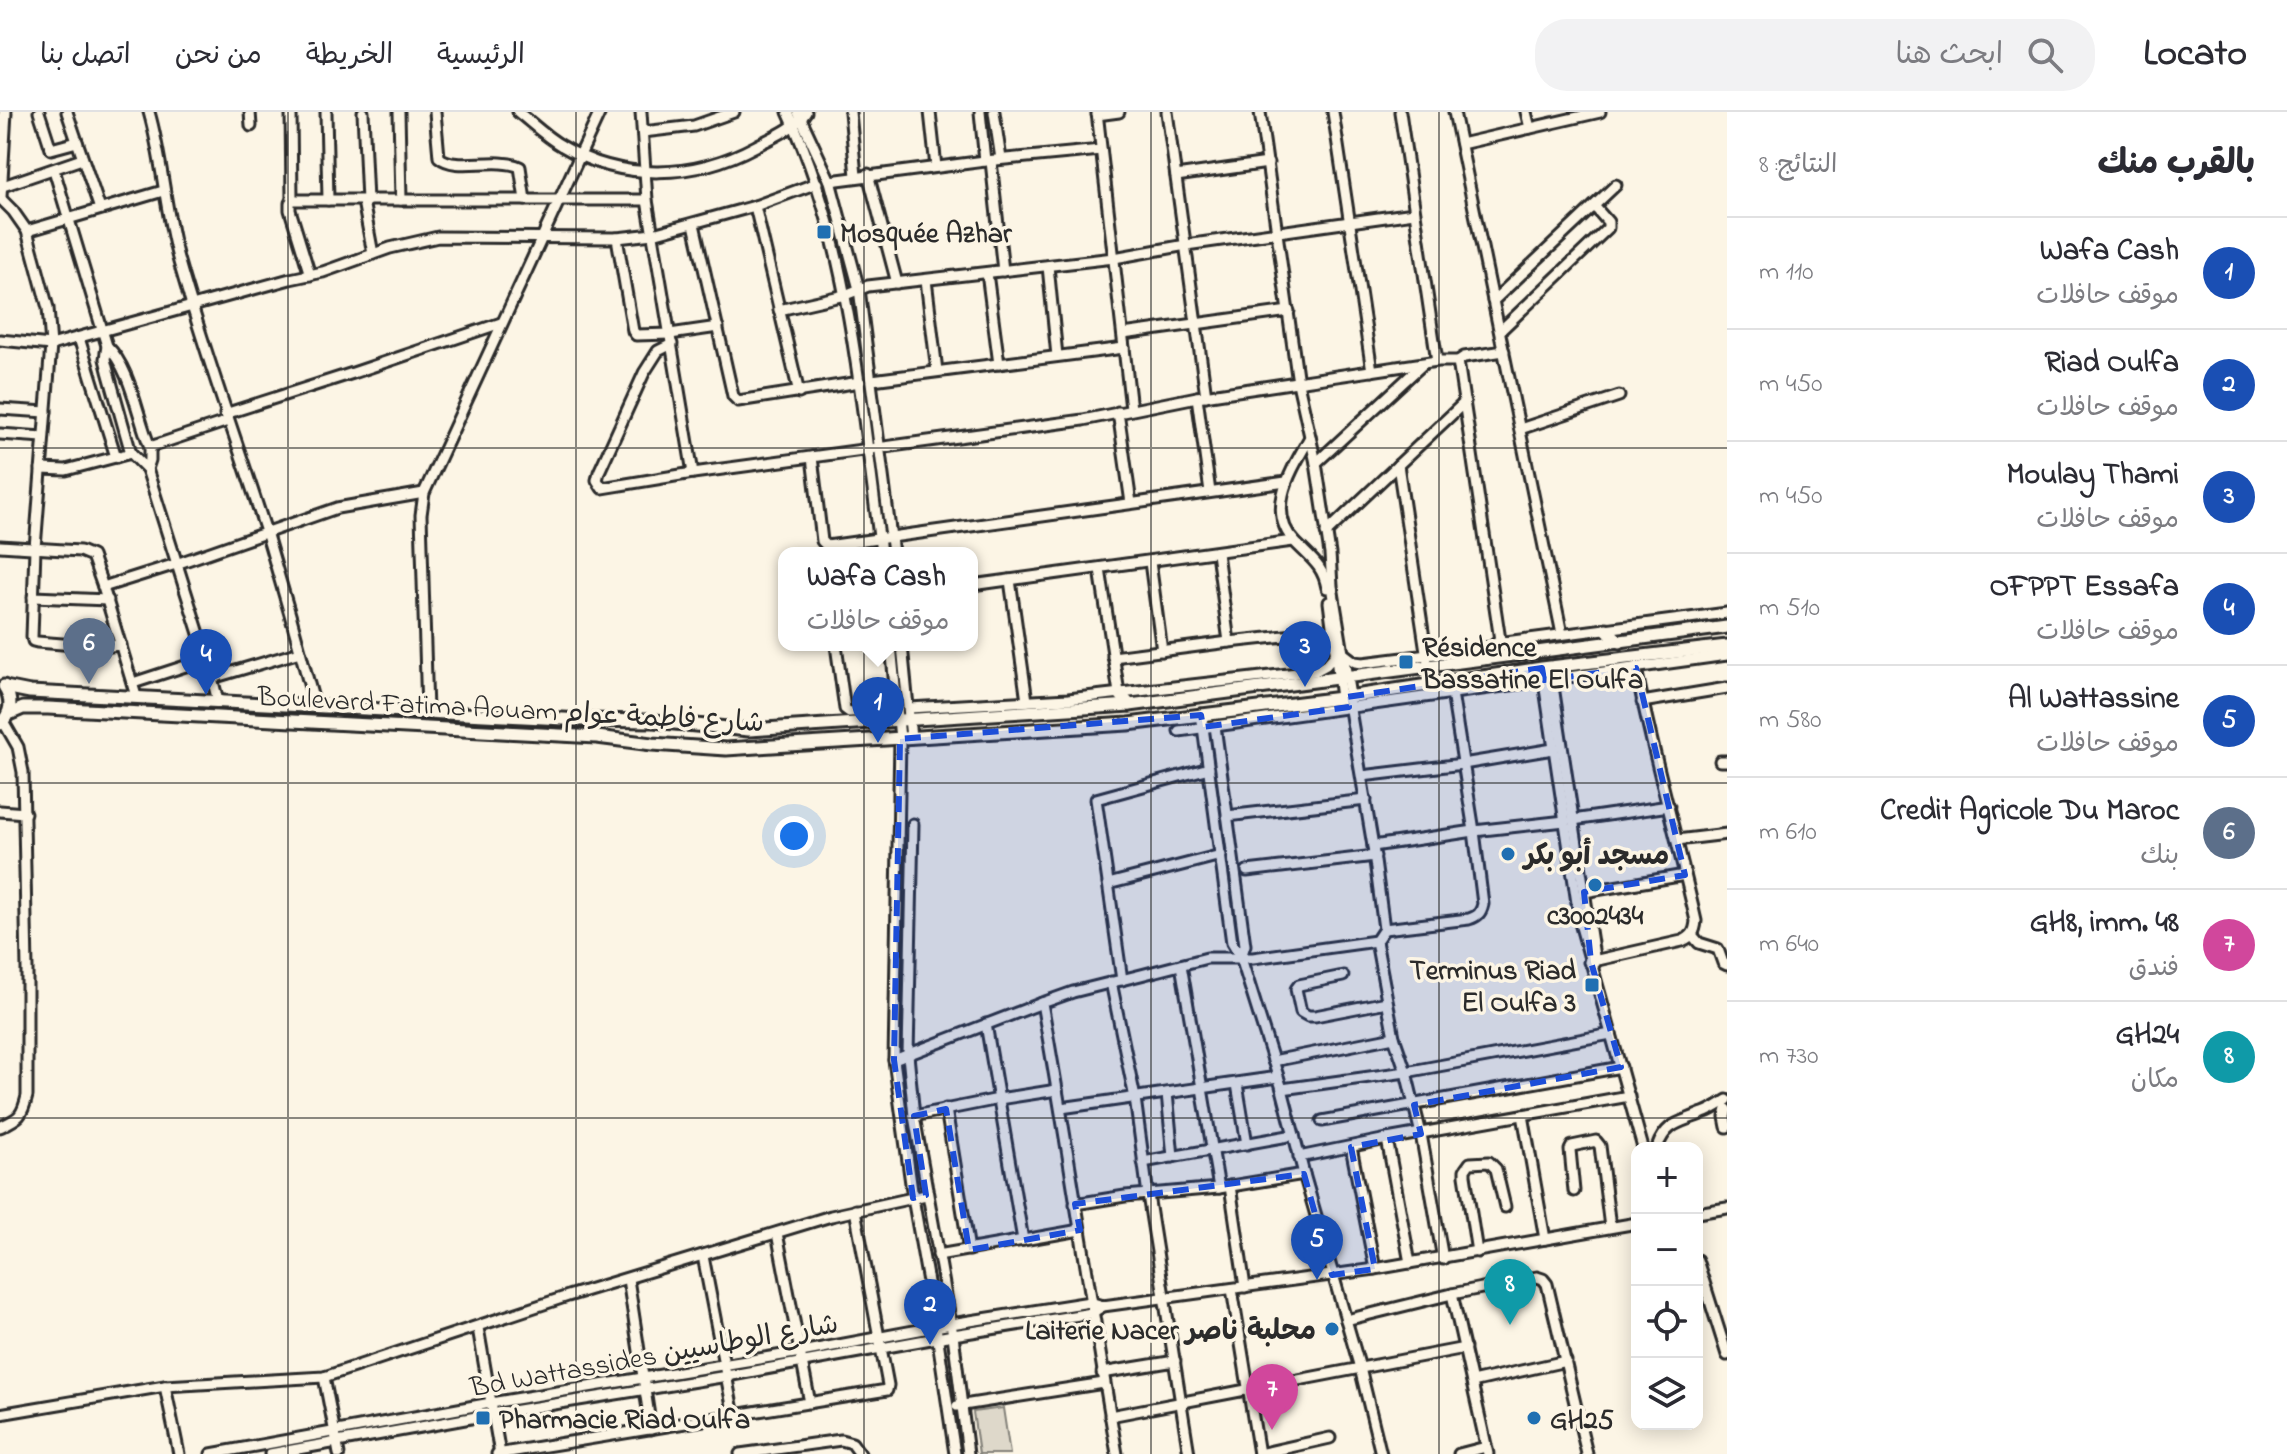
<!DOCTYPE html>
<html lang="ar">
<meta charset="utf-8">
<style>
body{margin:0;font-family:"Indie Flower","Playpen Sans Arabic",sans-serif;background:#f2f2f3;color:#2b2b33;direction:rtl}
.controls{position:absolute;right:24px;bottom:24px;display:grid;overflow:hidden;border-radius:16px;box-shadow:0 4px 20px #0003}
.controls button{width:72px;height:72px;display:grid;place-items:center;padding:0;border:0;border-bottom:2px solid #e1e1e2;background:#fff;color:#2b2b33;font:40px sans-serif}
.you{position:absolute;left:794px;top:724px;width:28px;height:28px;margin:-20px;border:6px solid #fff;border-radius:50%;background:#1a73e8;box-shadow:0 0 0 12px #1a73e833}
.badge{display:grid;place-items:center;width:52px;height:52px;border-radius:50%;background:#b45309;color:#fff;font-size:26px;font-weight:700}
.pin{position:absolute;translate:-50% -66px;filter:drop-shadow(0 2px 4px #0008)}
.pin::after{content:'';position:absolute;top:42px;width:28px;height:24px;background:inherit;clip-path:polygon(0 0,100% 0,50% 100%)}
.popup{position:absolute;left:778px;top:435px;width:200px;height:104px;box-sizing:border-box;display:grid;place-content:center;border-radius:16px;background:#fff;filter:drop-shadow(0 2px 6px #0005);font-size:26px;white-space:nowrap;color:#7c7c81}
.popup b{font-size:30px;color:#2b2b33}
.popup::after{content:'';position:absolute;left:50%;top:100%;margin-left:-16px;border:16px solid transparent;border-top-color:#fff}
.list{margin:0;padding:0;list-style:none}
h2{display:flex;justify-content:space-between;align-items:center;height:104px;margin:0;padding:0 32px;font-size:34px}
h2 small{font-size:26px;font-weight:400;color:#7c7c81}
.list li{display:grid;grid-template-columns:52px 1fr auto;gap:24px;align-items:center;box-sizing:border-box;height:112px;padding:0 32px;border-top:2px solid #e1e1e2}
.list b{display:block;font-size:30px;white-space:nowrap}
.list p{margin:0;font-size:26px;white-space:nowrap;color:#7c7c81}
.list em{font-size:26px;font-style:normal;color:#7c7c81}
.icon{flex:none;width:44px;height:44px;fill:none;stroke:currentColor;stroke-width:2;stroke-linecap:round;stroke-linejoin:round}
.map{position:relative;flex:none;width:1727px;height:1342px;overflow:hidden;direction:ltr}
header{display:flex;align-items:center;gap:48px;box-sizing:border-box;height:112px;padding:0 40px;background:#fff;border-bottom:2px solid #e1e1e2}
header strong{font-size:38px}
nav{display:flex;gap:44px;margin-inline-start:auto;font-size:28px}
.search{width:560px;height:72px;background:#f2f2f3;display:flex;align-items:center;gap:20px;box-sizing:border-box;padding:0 28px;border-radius:32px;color:#7c7c81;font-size:30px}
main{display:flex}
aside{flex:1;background:#fff}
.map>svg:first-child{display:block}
.green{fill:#ded8ca;stroke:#84827a;stroke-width:2}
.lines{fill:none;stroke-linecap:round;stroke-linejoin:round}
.minor-casing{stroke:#2b2b2b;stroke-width:15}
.major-casing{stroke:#2b2b2b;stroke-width:17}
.minor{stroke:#fcf5e5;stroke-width:9}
.major{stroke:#fcf5e5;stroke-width:11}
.marked{fill:#1d4ed8;fill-opacity:0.2;stroke:#1d4ed8;stroke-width:6;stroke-dasharray:16 10;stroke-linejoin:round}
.grid{fill:none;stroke:#2b2b2b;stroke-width:2;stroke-opacity:0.55}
.poi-dot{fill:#1f6fb2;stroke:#fcf5e5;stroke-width:3}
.labels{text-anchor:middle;stroke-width:7;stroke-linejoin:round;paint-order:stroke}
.poi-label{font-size:28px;font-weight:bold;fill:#2b2b2b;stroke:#fcf5e5;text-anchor:start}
.street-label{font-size:28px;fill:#2b2b2b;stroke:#fcf5e5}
</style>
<header>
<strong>Locato</strong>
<div class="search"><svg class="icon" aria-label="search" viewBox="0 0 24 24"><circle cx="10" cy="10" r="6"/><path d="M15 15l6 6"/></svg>ابحث هنا</div>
<nav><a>الرئيسية</a><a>الخريطة</a><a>من نحن</a><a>اتصل بنا</a></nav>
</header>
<main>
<aside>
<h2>بالقرب منك<small>النتائج: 8</small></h2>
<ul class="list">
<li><span class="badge" style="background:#1a4fb4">1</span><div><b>Wafa Cash</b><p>موقف حافلات</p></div><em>110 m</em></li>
<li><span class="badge" style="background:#1a4fb4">2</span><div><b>Riad Oulfa</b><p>موقف حافلات</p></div><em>450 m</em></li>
<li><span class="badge" style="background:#1a4fb4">3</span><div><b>Moulay Thami</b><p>موقف حافلات</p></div><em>450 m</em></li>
<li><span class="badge" style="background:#1a4fb4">4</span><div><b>OFPPT Essafa</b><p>موقف حافلات</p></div><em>510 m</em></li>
<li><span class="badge" style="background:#1a4fb4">5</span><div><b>Al Wattassine</b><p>موقف حافلات</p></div><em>580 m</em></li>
<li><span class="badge" style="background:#5c6f8a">6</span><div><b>Credit Agricole Du Maroc</b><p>بنك</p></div><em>610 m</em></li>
<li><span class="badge" style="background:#d1479c">7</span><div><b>GH8, imm. 48</b><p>فندق</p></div><em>640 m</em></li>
<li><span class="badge" style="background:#0f9aa8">8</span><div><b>GH24</b><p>مكان</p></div><em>730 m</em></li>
</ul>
</aside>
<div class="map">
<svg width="1727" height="1342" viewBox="0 0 1727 1342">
<rect width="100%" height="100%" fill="#fcf5e5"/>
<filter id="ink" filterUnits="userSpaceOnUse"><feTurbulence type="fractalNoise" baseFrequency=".0125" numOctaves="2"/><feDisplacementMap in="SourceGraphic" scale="16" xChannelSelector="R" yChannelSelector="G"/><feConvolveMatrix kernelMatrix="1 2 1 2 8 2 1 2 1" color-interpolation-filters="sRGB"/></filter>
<g filter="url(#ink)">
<!-- green -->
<path class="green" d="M1003,1296L1010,1342H979L973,1300Z"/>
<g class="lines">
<!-- minor casing -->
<g class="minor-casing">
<g id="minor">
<path d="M39,0L51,37L77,30"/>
<path d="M67,0L100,97"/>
<path d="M149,0C163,49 165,100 179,150C205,242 238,332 267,423C284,480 300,537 315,594"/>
<path d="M250,0L251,14"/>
<path d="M291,0L292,88"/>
<path d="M326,0L328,88"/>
<path d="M363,0L367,89"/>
<path d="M399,0L401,88"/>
<path d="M435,0L439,45C456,60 495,44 520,55L525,88"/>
<path d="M518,0C532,11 546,25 562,34C622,70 695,67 756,34C773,25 795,17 806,0"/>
<path d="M641,0L647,88L693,361"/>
<path d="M788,0C838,108 853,221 868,338C872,372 877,407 881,441"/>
<path d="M798,0L830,69L859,177L893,441"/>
<path d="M850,0L856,64"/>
<path d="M930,0L936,55"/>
<path d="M980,0L985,49"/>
<path d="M994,0L1001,47"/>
<path d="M1097,0L1131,297"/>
<path d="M1167,0L1206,284"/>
<path d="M1260,0L1298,271L1316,351L1330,442L1332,474L1350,584"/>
<path d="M1333,0L1372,259"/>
<path d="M1400,0L1437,249"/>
<path d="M1454,0L1562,522"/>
<path d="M1526,0L1530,16"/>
<path d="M1097,3L1119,0"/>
<path d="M643,20L694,14L734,0"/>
<path d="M1461,32L1600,0"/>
<path d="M991,49L1003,159"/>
<path d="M54,58L107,234L105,247L108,259L131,341L147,357"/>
<path d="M868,62L897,171"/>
<path d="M1176,64L1268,51"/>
<path d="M830,69L985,49L1101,38"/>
<path d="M0,75L82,47"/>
<path d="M0,86L13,99L27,119L48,196L51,233L35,436L32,525L33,529L37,530L100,535L121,533"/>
<path d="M363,89L373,142"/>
<path d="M755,94L799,281"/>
<path d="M694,112L731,275L733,284L738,289L860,270"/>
<path d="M27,119L163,79"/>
<path d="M617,126L633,219L636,223L670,222L718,215"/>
<path d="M1048,154L1057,244"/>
<path d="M987,161L999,252"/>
<path d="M310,163L290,98V91L292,88H647"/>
<path d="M926,168L937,259"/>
<path d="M1493,189L1616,73"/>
<path d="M779,198L845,183L868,174L1114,146L1186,133L1414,101"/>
<path d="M1500,219L1608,116V110L1594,94"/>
<path d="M1123,222L1289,199"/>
<path d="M79,226L116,345"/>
<path d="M0,228L51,233L290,167L323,160L390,136L438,125L617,126L653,122L755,94L817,71"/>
<path d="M672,232L658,239L644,261L599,360L597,368L602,376L693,361L1083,308L1197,285L1437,249H1458L1464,245L1504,239"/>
<path d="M107,234C131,257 137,304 150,335V348L147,357L207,547L218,589"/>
<path d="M872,268L1124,236"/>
<path d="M1197,285L1210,380"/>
<path d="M0,297L46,300"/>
<path d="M1118,300L1131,391"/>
<path d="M225,302L353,261L501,211"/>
<path d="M1520,317L1619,284"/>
<path d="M0,322L43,325"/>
<path d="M1310,325C1293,356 1264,398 1295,430C1310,446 1323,453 1327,476"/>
<path d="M150,335L228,309"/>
<path d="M812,345L822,429L827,434L1286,370"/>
<path d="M1316,351L1423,252"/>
<path d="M1398,353L1427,546"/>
<path d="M41,357L66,358L131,341"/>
<path d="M1326,421L1465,290"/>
<path d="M0,434L80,439L92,444L103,475L136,584"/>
<path d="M1217,441L1229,530"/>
<path d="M1150,450L1162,539"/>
<path d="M1100,457L1119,581"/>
<path d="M1010,468L1027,589"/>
<path d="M972,473L1293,429"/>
<path d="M103,475L176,452L337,396L424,381"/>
<path d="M33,485L108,488"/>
<path d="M1329,490L1341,586"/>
<path d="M1498,531L1727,501"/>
<path d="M836,533L845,597L849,600L897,597"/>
<path d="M891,533L900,627L894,948L913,1086L936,1215L955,1342"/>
<path d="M902,533L911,626"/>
<path d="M1343,541L1355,550L1363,551L1492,535L1500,528L1458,249"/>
<path d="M1113,545L1229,530L1332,519"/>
<path d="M1551,561L1595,851"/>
<path d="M1543,563L1580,811L1643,1036"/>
<path d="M212,566L300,540"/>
<path d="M133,571L207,547"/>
<path d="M1642,590L1727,576"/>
<path d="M1349,592L1373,734L1474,719L1565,709"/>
<path d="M909,596L1068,587L1315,559L1326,553L1336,542"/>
<path d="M427,600L421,403L424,381L600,0"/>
<path d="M1215,614L1245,833L1241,846"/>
<path d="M1203,615L1232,831L1241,846L1282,977L1304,1062L1360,1256L1381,1342"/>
<path d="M1179,619L1727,543"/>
<path d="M1720,649H1727"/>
<path d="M1362,664L1463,652L1553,637"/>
<path d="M0,699L25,701"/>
<path d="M1227,704L1366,688"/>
<path d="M1573,708L1669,694"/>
<path d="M913,712L908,943L914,1004L953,1223L968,1342"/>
<path d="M1677,728L1727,722"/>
<path d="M1373,734L1384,817L1376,829L1394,925L1406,960L1421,1022L1443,1147"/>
<path d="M1247,759L1375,744"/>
<path d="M1108,772L1221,743"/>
<path d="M1584,780L1685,763"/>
<path d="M1384,817L1469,807C1478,804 1481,801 1483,792L1474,719L1452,581"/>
<path d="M1692,823L1699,831L1718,837L1723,851L1727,853"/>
<path d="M1589,850L1682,829C1692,825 1695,820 1696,809C1677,724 1652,641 1636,556"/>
<path d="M1181,853L1219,1076"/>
<path d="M1343,864L1299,873L1296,877L1301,900L1308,904H1315L1387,890"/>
<path d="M1122,868L1096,687L1209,656"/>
<path d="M1111,870L1135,986L1148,1083L1189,1342"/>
<path d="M1042,891C1069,1041 1091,1192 1117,1342"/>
<path d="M986,912L1023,1128"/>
<path d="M894,948L1042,891L1073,880L1141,863L1207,846H1253L1376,829"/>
<path d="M1273,949L1394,925"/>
<path d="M1237,972L1247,1032"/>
<path d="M1282,977L1406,960L1611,922"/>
<path d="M1167,981L1173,1045"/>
<path d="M1061,996L1278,965"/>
<path d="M946,997L969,1138"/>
<path d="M1727,997L1725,1005L1727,1015"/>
<path d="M1523,1003L1545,1127"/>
<path d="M914,1004L999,987L1057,978"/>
<path d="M1322,1009L1621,955"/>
<path d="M0,1015C19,1006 22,1005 27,984V857L23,660L18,635L3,609"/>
<path d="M1387,1027L1410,1151"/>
<path d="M1351,1035L1375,1157"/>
<path d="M1657,1036C1666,1010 1680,1011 1703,1001C1712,998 1719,993 1727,988"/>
<path d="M1299,1045L1387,1027L1629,984"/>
<path d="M1143,1050L1294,1023"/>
<path d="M1230,1074L1245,1175"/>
<path d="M1574,1079L1570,1038L1572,1034L1596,1029L1600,1034L1610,1115"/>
<path d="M1075,1092L1125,1084L1219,1076L1304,1062"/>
<path d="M1697,1101L1727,1096"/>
<path d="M777,1121L810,1291"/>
<path d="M1477,1140L1465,1063V1058L1470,1051L1489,1050L1496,1057L1505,1095"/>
<path d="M938,1143L1080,1118"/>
<path d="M703,1144L734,1304"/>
<path d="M1697,1148L1727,1243"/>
<path d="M628,1167L651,1317"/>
<path d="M1232,1177L1259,1342"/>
<path d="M1452,1182L1488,1342"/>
<path d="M1346,1208L1452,1182L1537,1165L1543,1167L1547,1172L1587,1342"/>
<path d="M478,1216L500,1342"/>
<path d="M1102,1261L1175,1249"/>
<path d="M324,1265L339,1342"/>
<path d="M1472,1270L1566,1249"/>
<path d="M165,1274L179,1342"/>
<path d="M957,1294L1104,1271"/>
<path d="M0,1302L165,1274L324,1265L568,1184L831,1104L926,1083"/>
<path d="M1110,1304L1465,1236"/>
<path d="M211,1342L491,1291L801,1240L951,1212L1090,1190L1103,1194L1375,1157L1637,1111"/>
<path d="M270,1342L493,1302L727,1264L953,1223L1092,1201L1103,1194"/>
<path d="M497,1342L887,1278L888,1273L855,1098"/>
<path d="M740,1342L841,1328L852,1331L860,1342"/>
<path d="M1259,1342L1330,1326"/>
<path d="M1459,1342L1486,1335"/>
</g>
</g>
<!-- major casing -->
<g class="major-casing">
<g id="major">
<path d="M0,85L5,0"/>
<path d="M1606,517L1620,530"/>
<path d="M5,575L30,580L583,608L653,609L749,618L1130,593L1727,515"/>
<path d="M1119,581L1130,593"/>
<path d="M9,602L23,596H48L597,625L652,632L726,637L1128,612L1341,586L1542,556L1727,534"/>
<path d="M1201,603L1203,615"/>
<path d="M0,612C12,601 13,588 4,574"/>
</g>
</g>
<!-- minor -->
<use href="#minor" class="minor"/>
<!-- major -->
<use href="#major" class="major"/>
</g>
</g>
<!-- marked area -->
<path class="marked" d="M1542,556L1544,568L1636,556L1685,763L1584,780L1591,850L1621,955L1414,993L1421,1022L1351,1035L1375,1157L1332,1163L1304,1062L1075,1092L1080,1118L969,1138L946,997L914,1004L926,1083L913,1086L894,948L900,627L1201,603L1203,615L1349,595L1347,585Z"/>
<!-- grid -->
<path class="grid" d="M288,0V1342M576,0V1342M864,0V1342M1151,0V1342M1439,0V1342M0,336H1727M0,671H1727M0,1006H1727"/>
<!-- markers -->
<g class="poi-dot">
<rect x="816" y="112" width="16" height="16" rx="4"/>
<rect x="1398" y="542" width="16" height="16" rx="4"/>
<circle cx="1508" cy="742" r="8"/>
<circle cx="1595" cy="773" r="8"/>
<rect x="1584" y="865" width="16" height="16" rx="4"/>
<circle cx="1332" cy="1217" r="8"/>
<rect x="475" y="1298" width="16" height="16" rx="4"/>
<circle cx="1534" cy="1306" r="8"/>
</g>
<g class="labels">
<!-- poi labels -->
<g class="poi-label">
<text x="840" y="130">Mosquée Azhar</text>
<text x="1422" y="544">Résidence<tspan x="1422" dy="32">Bassatine El Oulfa</tspan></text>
<text x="1524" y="752">مسجد أبو بكر</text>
<text x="1595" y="812" text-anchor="middle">c3002434</text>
<text x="1576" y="867" text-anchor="end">Terminus Riad<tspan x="1576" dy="32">El Oulfa 3</tspan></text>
<text x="1316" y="1227" text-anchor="end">Laiterie Nacer محلبة ناصر</text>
<text x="499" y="1316">Pharmacie Riad Oulfa</text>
<text x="1550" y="1316">GH25</text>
</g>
<!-- street labels -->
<g class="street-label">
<text transform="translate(511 596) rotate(3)" y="10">Boulevard Fatima Aouam شارع فاطمة عوام</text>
<text transform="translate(654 1242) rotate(-10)" y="10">Bd Wattassides شارع الوطاسيين</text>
</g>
</g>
</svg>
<div class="controls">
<button>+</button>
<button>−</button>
<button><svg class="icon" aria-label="locate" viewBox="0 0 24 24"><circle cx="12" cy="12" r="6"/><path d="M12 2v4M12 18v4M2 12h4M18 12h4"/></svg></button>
<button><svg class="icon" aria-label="layers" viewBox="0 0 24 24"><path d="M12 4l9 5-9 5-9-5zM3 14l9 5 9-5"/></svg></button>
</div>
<div class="you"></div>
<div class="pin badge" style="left:878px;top:631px;background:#1a4fb4">1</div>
<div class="popup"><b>Wafa Cash</b>موقف حافلات</div>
<div class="pin badge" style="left:930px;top:1233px;background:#1a4fb4">2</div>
<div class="pin badge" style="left:1305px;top:575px;background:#1a4fb4">3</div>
<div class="pin badge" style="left:206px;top:583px;background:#1a4fb4">4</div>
<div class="pin badge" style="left:1317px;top:1168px;background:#1a4fb4">5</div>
<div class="pin badge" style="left:89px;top:572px;background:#5c6f8a">6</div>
<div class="pin badge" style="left:1272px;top:1318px;background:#d1479c">7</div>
<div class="pin badge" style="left:1510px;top:1213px;background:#0f9aa8">8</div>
</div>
</main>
